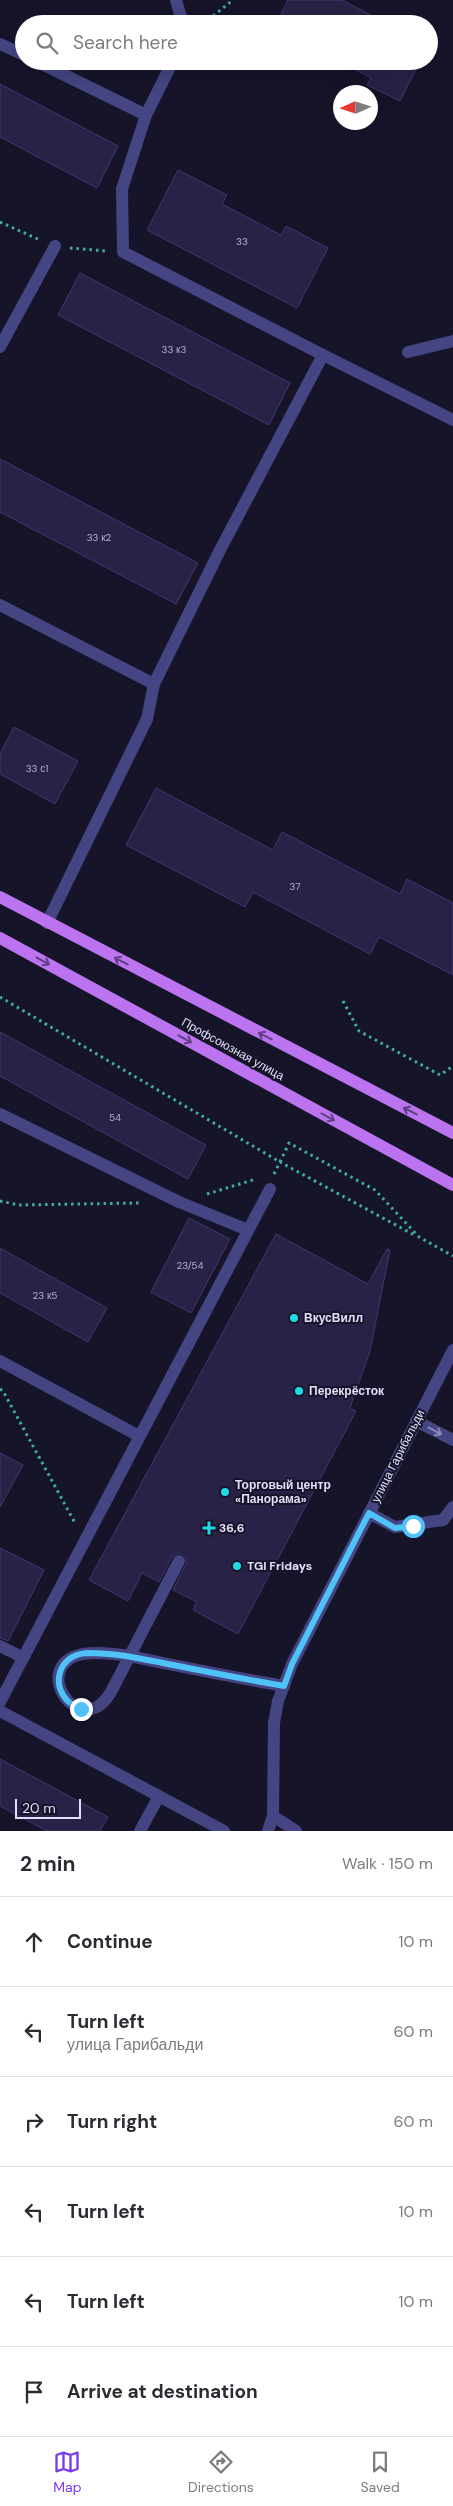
<!DOCTYPE html>
<meta charset="utf-8">
<style>
body{margin:0;font-family:"DM Sans",sans-serif;background:#f7f7f7;color:#2b2b33}
.compass{position:absolute;left:333px;top:85px;width:45px;height:45px;border-radius:50%;background:#fff;box-shadow:0 5px 20px #0002;rotate:267deg}
.scale{position:absolute;left:15px;bottom:12px;width:66px;box-sizing:border-box;padding-left:5px;border:2px solid #e1dffb;border-top:0;font-size:14px;line-height:18px;white-space:nowrap;color:#e1dffb;-webkit-text-stroke:4px #161429;paint-order:stroke}
.stop{position:absolute;width:15px;height:15px;margin:-11px;border:4px solid #4fc3f7;border-radius:50%;background:#fff}
.stop.end{background:#4fc3f7;border-color:#fff;box-shadow:0 1px 5px #0008}
.list{margin:0;padding:0;list-style:none}
h2{display:flex;justify-content:space-between;align-items:center;height:65px;margin:0;padding:0 20px;font-size:21px}
h2 small{font-size:16px;font-weight:400;color:#7c7c81}
.list li{display:grid;grid-template-columns:32px 1fr auto;gap:15px;align-items:center;box-sizing:border-box;height:90px;padding:0 20px;border-top:1px solid #e1e1e2}
.list b{display:block;font-size:19px;white-space:nowrap}
.list p{margin:0;font-size:16px;white-space:nowrap;color:#7c7c81}
.list em{font-size:16px;font-style:normal;color:#7c7c81}
.icon{flex:none;width:28px;height:28px;fill:none;stroke:currentColor;stroke-width:2;stroke-linecap:round;stroke-linejoin:round}
.map{position:relative;flex:none;width:453px;height:1831px;overflow:hidden}
.search{position:absolute;background:#fff;box-shadow:0 5px 20px #0002;left:15px;right:15px;top:15px;height:55px;display:flex;align-items:center;gap:12px;box-sizing:border-box;padding:0 18px;border-radius:28px;color:#7c7c81;font-size:19px}
.sheet{height:605px;background:#fff}
nav{display:flex;justify-content:space-around;align-items:center;box-sizing:border-box;height:70px;border-top:1px solid #e1e1e2;background:#fff;font-size:14px;color:#7c7c81}
nav a{display:grid;justify-items:center;gap:2px}
nav .on{color:#7c3aed}
.map>svg:first-child{display:block}
.building{fill:#282247;stroke:#403771}
.lines{fill:none;stroke-linecap:round;stroke-linejoin:round}
.path{stroke:#3fafa4;stroke-width:3;stroke-dasharray:2.5 4;stroke-linecap:butt}
.minor{stroke:#444582;stroke-width:12}
.major{stroke:#bb73ef;stroke-width:12}
.minor-bridge{stroke:#444582;stroke-width:12}
.oneway{stroke:#603f82}
.oneway2{stroke:#8b8ab8}
.route{stroke:#4fc3f7;stroke-width:6}
.poi-dot{fill:#21dae5;stroke:#161429;stroke-width:2}
.labels{text-anchor:middle;stroke-width:4;stroke-linejoin:round;paint-order:stroke}
.number-label{font-size:10px;fill:#b3b0ce}
.street-label{font-size:12px;fill:#e1dffb;stroke:#161429}
.poi-label{font-size:12px;font-weight:bold;fill:#e1dffb;stroke:#161429;text-anchor:start}
</style>
<div class="map">
<svg width="453" height="1831" viewBox="0 0 453 1831">
<rect width="100%" height="100%" fill="#161429"/>
<!-- building -->
<g class="building">
<path d="M288,0H342L388,24H276Z"/>
<path d="M340,61H420L400,101L367,85L371,78Z"/>
<path d="M0,84L118,146L97,188L0,137Z"/>
<path d="M178,170L227,195L222,204L281,235L286,226L328,248L297,308L147,230Z"/>
<path d="M80,273L290,383L269,425L58,315Z"/>
<path d="M0,459L198,563L176,604L0,512Z"/>
<path d="M14,727L78,761L55,804L0,774V754Z"/>
<path d="M156,788L273,850L282,832L400,894L407,879L453,903V975L379,937L370,954L253,892L245,907L126,845Z"/>
<path d="M0,1032L206,1145L188,1179L0,1076Z"/>
<path d="M189,1218L230,1239L191,1313L151,1292Z"/>
<path d="M276,1234L368,1284L387,1249L390,1250L370,1351L350,1408L356,1411L238,1634L193,1610L197,1602L173,1590L186,1564V1557L182,1554L178,1553L172,1557L159,1582L142,1573L128,1601L89,1580Z"/>
<path d="M0,1248L107,1308L88,1342L0,1293Z"/>
<path d="M0,1453L23,1465L0,1507Z"/>
<path d="M0,1548L44,1570L8,1641L0,1638Z"/>
<path d="M0,1759L108,1817L100,1831H47L0,1806Z"/>
</g>
<g class="lines">
<!-- path -->
<g class="path">
<path d="M203,24L233,0"/>
<path d="M0,222L40,240"/>
<path d="M70,248L106,251"/>
<path d="M0,997L280,1162L289,1143L375,1190L419,1237L453,1256"/>
<path d="M343,1001L359,1031L440,1075L453,1066"/>
<path d="M274,1174L280,1162L416,1236"/>
<path d="M207,1194L256,1179"/>
<path d="M0,1201L19,1205L139,1203"/>
<path d="M0,1389L3,1391L75,1523"/>
</g>
<!-- minor -->
<g class="minor">
<path d="M176,0L183,24"/>
<path d="M0,44L24,55"/>
<path d="M36,61L146,115L173,61"/>
<path d="M146,115L122,189L123,252L323,355"/>
<path d="M0,347L55,246"/>
<path d="M408,352L453,341"/>
<path d="M0,605L154,684"/>
<path d="M47,923L147,719L154,684L220,550L323,355L453,420"/>
<path d="M0,1114L179,1202L248,1230"/>
<path d="M0,1361L139,1436"/>
<path d="M416,1421L453,1440"/>
<path d="M369,1513L395,1527L443,1520L453,1507"/>
<path d="M166,1586L179,1561"/>
<path d="M0,1646L22,1657"/>
<path d="M113,1688C81,1752 18,1653 96,1653C119,1653 140,1658 163,1663C203,1671 243,1679 284,1686"/>
<path d="M0,1702L270,1189"/>
<path d="M0,1711L224,1831"/>
<path d="M273,1816L296,1831"/>
<path d="M140,1831L159,1796"/>
<path d="M268,1831L273,1816L274,1723L278,1701L292,1664L453,1350"/>
</g>
<!-- major -->
<g class="major">
<path d="M0,897L453,1133"/>
<path d="M0,938L453,1185"/>
</g>
<!-- minor-bridge -->
<path class="minor-bridge" d="M113,1688L166,1586"/>
</g>
<!-- one-way arrows -->
<defs><path id="oneway-shaft" d="M-6 0H5M1.5-3L5.5 0L1.5 3" fill="none" stroke-width="1.6" stroke-linecap="round" stroke-linejoin="round" transform="scale(1.25)"/></defs>
<g class="oneway">
<use href="#oneway-shaft" transform="translate(43 961) rotate(29)"/>
<use href="#oneway-shaft" transform="translate(121 961) rotate(-153)"/>
<use href="#oneway-shaft" transform="translate(265 1036) rotate(-153)"/>
<use href="#oneway-shaft" transform="translate(185 1039) rotate(29)"/>
<use href="#oneway-shaft" transform="translate(410 1111) rotate(-153)"/>
<use href="#oneway-shaft" transform="translate(328 1117) rotate(29)"/>
</g>
<use class="oneway2" href="#oneway-shaft" transform="translate(435 1431) rotate(28)"/>
<g class="lines">
<!-- route -->
<path class="route" d="M81,1709C48,1697 53,1654 88,1653C115,1653 138,1658 163,1663C203,1671 243,1679 284,1686L292,1664L369,1513L395,1528L413,1526"/>
</g>
<!-- markers -->
<g class="poi-dot">
<circle cx="294" cy="1318" r="5"/>
<circle cx="299" cy="1391" r="5"/>
<circle cx="225" cy="1492" r="5"/>
<path d="M206.5 1520.5h5v5h5v5h-5v5h-5v-5h-5v-5h5z"/>
<circle cx="237" cy="1566" r="5"/>
</g>
<g class="labels">
<!-- number labels -->
<g class="number-label">
<text x="242" y="245">33</text>
<text x="174" y="353">33 к3</text>
<text x="99" y="541">33 к2</text>
<text x="37" y="772">33 с1</text>
<text x="295" y="890">37</text>
<text x="115" y="1121">54</text>
<text x="190" y="1269">23/54</text>
<text x="45" y="1299">23 к5</text>
</g>
<!-- street labels -->
<g class="street-label">
<text transform="translate(233 1049) rotate(29)" y="4">Профсоюзная улица</text>
<text transform="translate(398 1456) rotate(-63)" y="4">улица Гарибальди</text>
</g>
<!-- poi labels -->
<g class="poi-label">
<text x="304" y="1322">ВкусВилл</text>
<text x="309" y="1395">Перекрёсток</text>
<text x="235" y="1489">Торговый центр<tspan x="235" dy="14">«Панорама»</tspan></text>
<text x="219" y="1532">36,6</text>
<text x="247" y="1570">TGI Fridays</text>
</g>
</g>
</svg>
<svg class="compass" viewBox="-18 -18 36 36"><path d="M0-13l5 13h-10z" fill="#e53935"/><path d="M0 13l5-13h-10z" fill="#7c7c81"/></svg>
<div class="scale">20 m</div>
<div class="stop" style="left:413px;top:1526px"></div>
<div class="stop end" style="left:81px;top:1709px"></div>
<div class="search"><svg class="icon" aria-label="search" viewBox="0 0 24 24"><circle cx="10" cy="10" r="6"/><path d="M15 15l6 6"/></svg>Search here</div>
</div>
<section class="sheet">
<h2>2 min<small>Walk · 150 m</small></h2>
<ul class="list">
<li><svg class="icon" aria-label="ahead" viewBox="0 0 24 24"><path d="M12 20V5M6 11l6-6 6 6"/></svg><div><b>Continue</b></div><em>10 m</em></li>
<li><svg class="icon" aria-label="left" viewBox="0 0 24 24"><path d="M17 20v-9H6M10 6l-5 5 5 5"/></svg><div><b>Turn left</b><p>улица Гарибальди</p></div><em>60 m</em></li>
<li><svg class="icon" aria-label="right" viewBox="0 0 24 24"><path d="M7 20v-9h11M14 6l5 5-5 5"/></svg><div><b>Turn right</b></div><em>60 m</em></li>
<li><svg class="icon" aria-label="left" viewBox="0 0 24 24"><path d="M17 20v-9H6M10 6l-5 5 5 5"/></svg><div><b>Turn left</b></div><em>10 m</em></li>
<li><svg class="icon" aria-label="left" viewBox="0 0 24 24"><path d="M17 20v-9H6M10 6l-5 5 5 5"/></svg><div><b>Turn left</b></div><em>10 m</em></li>
<li><svg class="icon" aria-label="arrive" viewBox="0 0 24 24"><path d="M6 21V4h12l-3 4 3 4H6"/></svg><div><b>Arrive at destination</b></div></li>
</ul>
</section>
<nav>
<a class="on"><svg class="icon" aria-label="map" viewBox="0 0 24 24"><path d="M3 6l6-2 6 2 6-2v14l-6 2-6-2-6 2zM9 4v14M15 6v14"/></svg>Map</a>
<a><svg class="icon" aria-label="directions" viewBox="0 0 24 24"><path d="M12 3l9 9-9 9-9-9zM9 14v-3h6M13 9l2 2-2 2"/></svg>Directions</a>
<a><svg class="icon" aria-label="saved" viewBox="0 0 24 24"><path d="M7 4h10v16l-5-4-5 4z"/></svg>Saved</a>
</nav>
